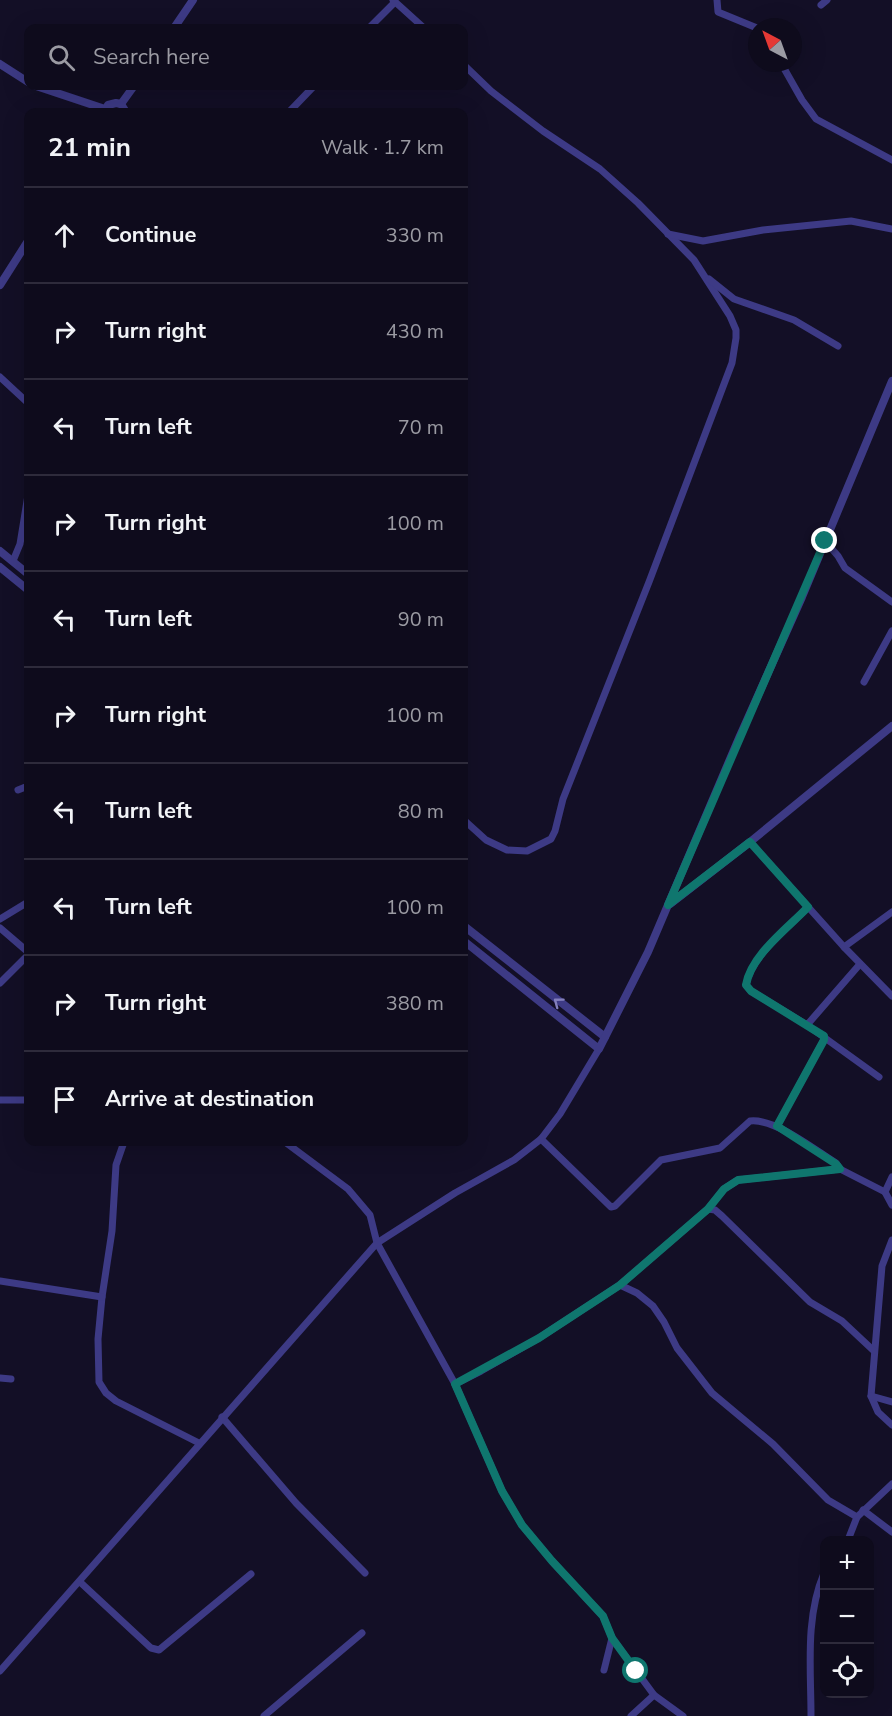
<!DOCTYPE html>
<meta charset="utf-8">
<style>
body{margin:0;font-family:"Nunito Sans",sans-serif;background:#171425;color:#f1f3f6}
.controls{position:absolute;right:18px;bottom:18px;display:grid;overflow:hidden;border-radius:12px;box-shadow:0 6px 24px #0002}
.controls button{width:54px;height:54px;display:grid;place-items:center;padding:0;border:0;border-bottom:2px solid #2e2b3b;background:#0e0b1c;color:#f1f3f6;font:30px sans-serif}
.compass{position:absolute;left:748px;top:18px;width:54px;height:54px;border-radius:50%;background:#0e0b1c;box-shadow:0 6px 24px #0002;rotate:319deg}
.stop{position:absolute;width:18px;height:18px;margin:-14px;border:4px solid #0f766e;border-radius:50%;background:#fff}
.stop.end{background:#0f766e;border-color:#fff;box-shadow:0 2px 6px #0008}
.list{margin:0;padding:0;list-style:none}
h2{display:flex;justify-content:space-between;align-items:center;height:78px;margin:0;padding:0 24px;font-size:26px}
h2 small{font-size:20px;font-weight:400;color:#9b9ba3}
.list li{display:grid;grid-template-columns:39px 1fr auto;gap:18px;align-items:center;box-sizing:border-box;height:96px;padding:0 24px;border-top:2px solid #2e2b3b}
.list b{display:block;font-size:22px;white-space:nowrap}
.list em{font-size:20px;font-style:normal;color:#9b9ba3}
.icon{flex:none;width:33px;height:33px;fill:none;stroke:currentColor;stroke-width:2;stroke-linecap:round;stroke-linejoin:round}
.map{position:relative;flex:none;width:892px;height:1716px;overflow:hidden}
.search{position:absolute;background:#0e0b1c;box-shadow:0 6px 24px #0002;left:24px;top:24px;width:444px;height:66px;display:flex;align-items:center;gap:15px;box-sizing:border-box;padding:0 21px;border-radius:12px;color:#9b9ba3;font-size:22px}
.panel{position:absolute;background:#0e0b1c;box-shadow:0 6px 24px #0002;left:24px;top:108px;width:444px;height:1038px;border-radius:12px}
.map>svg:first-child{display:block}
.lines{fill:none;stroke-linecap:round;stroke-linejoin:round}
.minor{stroke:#3d3a85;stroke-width:7}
.tertiary{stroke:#3d3a85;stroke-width:8}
.oneway{stroke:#837fbc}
.route{stroke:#0f766e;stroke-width:8}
</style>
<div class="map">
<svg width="892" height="1716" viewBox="0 0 892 1716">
<rect width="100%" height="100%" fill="#130f26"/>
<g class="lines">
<!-- minor -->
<g class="minor">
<path d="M393,0L424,28"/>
<path d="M717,0L718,12L757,28"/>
<path d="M821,5L827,0"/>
<path d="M369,28L395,2"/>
<path d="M781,63L802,100L816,119L892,160"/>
<path d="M464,65L491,91L543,131L600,169L638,203L694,260L730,316L736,330V338L732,363L649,582L563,799L555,831L551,839L527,851L507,850L486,840L464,820"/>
<path d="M289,112L314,86"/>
<path d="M668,234L703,241L763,230L851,221L892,229"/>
<path d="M709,279L734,299L794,320L838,346"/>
<path d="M0,377L28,403"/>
<path d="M825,541L838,556L845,568L892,602"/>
<path d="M13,561L20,544L28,495"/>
<path d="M864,682L892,631"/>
<path d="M18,790L28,786"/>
<path d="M750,842L844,947L892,996"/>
<path d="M808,907C788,928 751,956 746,985L751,991L807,1025L860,964"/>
<path d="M0,919L28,902"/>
<path d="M0,928L28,952"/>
<path d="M844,947L892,912"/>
<path d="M0,983L28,955"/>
<path d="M807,1025L879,1077"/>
<path d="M0,1100H28"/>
<path d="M777,1126L824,1040V1036"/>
<path d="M541,1139L611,1207L615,1206L661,1160L720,1148L750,1121C775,1118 815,1150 836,1163L840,1169L885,1192"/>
<path d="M124,1142L116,1165L112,1231L102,1297L98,1339L99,1382L106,1393L116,1401L199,1443"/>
<path d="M285,1142L348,1189L370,1215L377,1243L455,1384L502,1491L522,1525L552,1561L603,1616L612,1638L654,1695L683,1716"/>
<path d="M892,1177L885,1192L892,1205"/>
<path d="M708,1209L724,1189L738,1180L840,1169"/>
<path d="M892,1240L882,1266L871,1396L878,1412L892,1425"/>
<path d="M0,1281L102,1297"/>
<path d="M620,1285L637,1293L653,1306L664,1322L677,1348L712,1393L773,1444L828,1500L857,1517"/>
<path d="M0,1378L11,1379"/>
<path d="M455,1384L481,1371L539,1338L620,1285L708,1209L715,1210L722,1216L810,1302L842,1321L874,1351"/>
<path d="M871,1396L892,1402"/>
<path d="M222,1417L296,1503L365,1573"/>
<path d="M863,1510L892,1532"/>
<path d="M848,1540L857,1517L892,1484"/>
<path d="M80,1582L151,1648L159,1650L251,1574"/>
<path d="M604,1670L612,1638"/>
<path d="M0,1671L377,1243L455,1193L514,1160L541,1139L560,1114L599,1049"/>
<path d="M264,1716L362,1633"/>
<path d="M631,1716L654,1695"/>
<path d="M811,1716C811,1668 805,1618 824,1573"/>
</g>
<!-- tertiary -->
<g class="tertiary">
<path d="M174,28L193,0"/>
<path d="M0,64L28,82"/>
<path d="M36,86L105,109"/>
<path d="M121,104L134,86"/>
<path d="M104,112L108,105L116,103L121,104L126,112"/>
<path d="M0,285L28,241"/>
<path d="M0,551L28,574"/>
<path d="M0,567L28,590"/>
<path d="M670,904L750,842L892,726"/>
<path d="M464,926L605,1037"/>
<path d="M464,941L599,1049L648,952L739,738L802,597L892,381"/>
</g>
</g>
<!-- one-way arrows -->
<defs><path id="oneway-chevron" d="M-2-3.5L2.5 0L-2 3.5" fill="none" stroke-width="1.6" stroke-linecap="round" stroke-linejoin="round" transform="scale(1.5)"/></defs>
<use class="oneway" href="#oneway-chevron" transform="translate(558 1002) rotate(-143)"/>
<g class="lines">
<!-- route -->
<path class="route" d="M636,1671L612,1638L603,1616L552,1561L522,1525L502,1491L455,1384L539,1338L620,1285L708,1209L724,1189L738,1180L840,1169L836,1164L777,1126L824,1040V1036L751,991L746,985C751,955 788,928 808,907L750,842L668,905L825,541"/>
</g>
</svg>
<div class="controls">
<button>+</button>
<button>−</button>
<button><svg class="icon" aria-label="locate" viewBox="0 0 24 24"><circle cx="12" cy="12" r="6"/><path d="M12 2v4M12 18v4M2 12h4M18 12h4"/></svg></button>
</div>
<svg class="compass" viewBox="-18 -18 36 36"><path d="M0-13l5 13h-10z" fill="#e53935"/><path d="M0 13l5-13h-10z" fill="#9b9ba3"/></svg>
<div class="stop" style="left:636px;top:1671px"></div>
<div class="stop end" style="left:825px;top:541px"></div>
<div class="search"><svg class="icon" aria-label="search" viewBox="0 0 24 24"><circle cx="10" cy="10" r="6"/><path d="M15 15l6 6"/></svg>Search here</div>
<section class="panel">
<h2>21 min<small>Walk · 1.7 km</small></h2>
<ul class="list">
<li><svg class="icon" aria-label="ahead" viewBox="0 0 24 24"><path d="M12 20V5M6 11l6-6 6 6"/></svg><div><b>Continue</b></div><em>330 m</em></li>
<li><svg class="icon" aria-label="right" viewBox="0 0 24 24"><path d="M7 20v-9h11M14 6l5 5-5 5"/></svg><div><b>Turn right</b></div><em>430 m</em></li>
<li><svg class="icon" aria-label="left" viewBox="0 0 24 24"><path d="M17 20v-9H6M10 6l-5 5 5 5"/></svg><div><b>Turn left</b></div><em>70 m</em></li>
<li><svg class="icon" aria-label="right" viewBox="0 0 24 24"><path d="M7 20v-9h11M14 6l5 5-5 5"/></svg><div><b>Turn right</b></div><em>100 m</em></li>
<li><svg class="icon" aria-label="left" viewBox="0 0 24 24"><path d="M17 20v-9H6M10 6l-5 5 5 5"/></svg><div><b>Turn left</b></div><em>90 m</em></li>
<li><svg class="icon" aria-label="right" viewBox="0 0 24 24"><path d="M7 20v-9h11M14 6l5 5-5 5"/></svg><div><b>Turn right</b></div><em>100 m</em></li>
<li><svg class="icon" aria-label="left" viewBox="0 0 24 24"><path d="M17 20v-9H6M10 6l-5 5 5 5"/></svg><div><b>Turn left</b></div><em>80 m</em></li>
<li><svg class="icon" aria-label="left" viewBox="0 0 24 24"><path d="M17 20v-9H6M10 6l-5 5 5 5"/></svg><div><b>Turn left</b></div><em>100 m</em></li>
<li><svg class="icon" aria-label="right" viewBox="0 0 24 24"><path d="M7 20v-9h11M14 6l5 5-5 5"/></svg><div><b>Turn right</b></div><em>380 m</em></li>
<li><svg class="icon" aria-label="arrive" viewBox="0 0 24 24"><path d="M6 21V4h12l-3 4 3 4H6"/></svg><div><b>Arrive at destination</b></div></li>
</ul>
</section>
</div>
